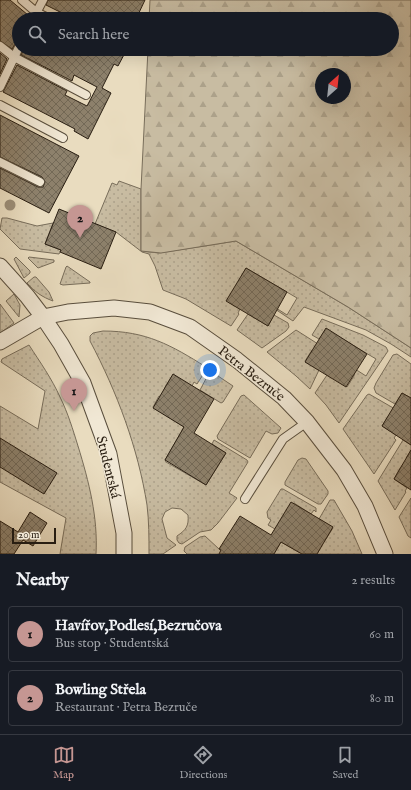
<!DOCTYPE html>
<meta charset="utf-8">
<style>
body{margin:0;font-family:"IM FELL English",serif;background:#20242c;color:#f1f3f6}
.compass{position:absolute;left:315px;top:68px;width:36px;height:36px;border-radius:50%;background:#171b24;box-shadow:0 4px 16px #0002;rotate:27deg}
.scale{position:absolute;left:12px;bottom:10px;width:44px;box-sizing:border-box;padding-left:4px;border:2px solid #291e12;border-top:0;font-size:11px;line-height:14px;white-space:nowrap;color:#291e12;-webkit-text-stroke:3px #f1e8d5;paint-order:stroke}
.you{position:absolute;left:210px;top:370px;width:14px;height:14px;margin:-10px;border:3px solid #fff;border-radius:50%;background:#1a73e8;box-shadow:0 0 0 6px #1a73e833}
.badge{display:grid;place-items:center;width:26px;height:26px;border-radius:50%;background:#c59692;color:#111;font-size:13px;font-weight:700}
.pin{position:absolute;translate:-50% -33px;filter:drop-shadow(0 1px 2px #0008)}
.pin::after{content:'';position:absolute;top:21px;width:14px;height:12px;background:inherit;clip-path:polygon(0 0,100% 0,50% 100%)}
.list{margin:0;padding:0;list-style:none}
h2{display:flex;justify-content:space-between;align-items:center;height:52px;margin:0;padding:0 16px;font-size:17px}
h2 small{font-size:13px;font-weight:400;color:#9ea1a6}
.list li{display:grid;grid-template-columns:26px 1fr auto;gap:12px;align-items:center;box-sizing:border-box;height:56px;margin:0 8px 8px;padding:0 8px;border:1px solid #363941;border-radius:4px}
.list b{display:block;font-size:15px;white-space:nowrap}
.list p{margin:0;font-size:13px;white-space:nowrap;color:#9ea1a6}
.list em{font-size:13px;font-style:normal;color:#9ea1a6}
.icon{flex:none;width:22px;height:22px;fill:none;stroke:currentColor;stroke-width:2;stroke-linecap:round;stroke-linejoin:round}
.map{position:relative;flex:none;width:411px;height:554px;overflow:hidden}
.search{position:absolute;background:#171b24;box-shadow:0 4px 16px #0002;left:12px;right:12px;top:12px;height:44px;display:flex;align-items:center;gap:10px;box-sizing:border-box;padding:0 14px;border-radius:22px;color:#9ea1a6;font-size:15px}
.sheet{height:180px;background:#171b24}
nav{display:flex;justify-content:space-around;align-items:center;box-sizing:border-box;height:56px;border-top:1px solid #363941;background:#171b24;font-size:11px;color:#9ea1a6}
nav a{display:grid;justify-items:center;gap:2px}
nav .on{color:#c59692}
.map>svg:first-child{display:block}
.grass{fill:url(#grass-dots);stroke:#786d5a}
.forest{fill:url(#forest-firs);stroke:#786d5a;fill-rule:evenodd}
.building{fill:url(#building-cross-hatch);stroke:#291e12}
.lines{fill:none;stroke-linecap:round;stroke-linejoin:round}
.service-casing{stroke:#594e3d;stroke-width:10}
.minor-casing{stroke:#594e3d;stroke-width:17}
.service{stroke:#f1e8d5;stroke-width:8}
.minor{stroke:#f1e8d5;stroke-width:15}
.tree{fill:#9a8d78}
.labels{text-anchor:middle;stroke-width:3;stroke-linejoin:round;paint-order:stroke}
.street-label{font-size:14px;fill:#291e12;stroke:#f1e8d5}
</style>
<div class="map">
<svg width="411" height="554" viewBox="0 0 411 554">
<defs>
<pattern id="grass-dots" width="8" height="8" patternUnits="userSpaceOnUse"><rect width="8" height="8" fill="#c8bca2"/><path d="M2 2h.1M6 6h.1" fill="none" stroke="#aca18a" stroke-width="1.8" stroke-linecap="round"/></pattern>
<pattern id="forest-firs" width="22" height="20" patternUnits="userSpaceOnUse"><rect width="22" height="20" fill="#c8bca2"/><path d="M5 1l3.5 6h-7zM16 11l3.5 6h-7z" fill="#aca18a"/></pattern>
<pattern id="building-cross-hatch" width="8" height="8" patternUnits="userSpaceOnUse"><rect width="8" height="8" fill="#8d816c"/><path d="M0 0l8 8M0 8l8-8" fill="none" stroke="#736957"/></pattern>
</defs>
<rect width="100%" height="100%" fill="#e9dcbf"/>
<filter id="stains"><feTurbulence type="fractalNoise" baseFrequency=".005" numOctaves="4"/><feColorMatrix values="0 0 0 0 .2 0 0 0 0 .09 0 0 0 0 .02 0 0 0 .5 -.17"/></filter>
<radialGradient id="worn" r=".72"><stop offset=".6" stop-color="#630" stop-opacity="0"/><stop offset="1" stop-color="#630" stop-opacity=".3"/></radialGradient>
<!-- grass -->
<g class="grass">
<path d="M119,181L141,189V251L159,253L236,241L348,307L411,348V357L391,344L366,330L304,307L293,321L275,309L276,308L287,315L297,298L246,268L228,302L240,309L238,313L239,314L231,326L186,299L163,290L155,266L149,254L142,252L116,232L95,224L112,183L117,185Z"/>
<path d="M2,218H7L37,226L53,223L45,244L61,250L59,254L20,249L0,229Z"/>
<path d="M16,257L30,271V273L24,278L14,259Z"/>
<path d="M29,257L54,260V262L38,268L28,258Z"/>
<path d="M67,266L90,282V283L63,285L60,284L66,267Z"/>
<path d="M34,277H36L49,292L53,301C42,297 35,292 27,283Z"/>
<path d="M14,294L20,305L19,317L6,301Z"/>
<path d="M0,304L14,323L0,333Z"/>
<path d="M248,314L268,326L274,315L288,323L289,327L286,331L262,348L237,330Z"/>
<path d="M322,319L363,335L386,347L388,351L339,423L326,405L315,393L327,375L347,387L354,376L355,369L366,376L376,359L326,329L319,339L312,335Z"/>
<path d="M296,330L318,344L314,351L312,350L305,361L319,370L310,389L296,376L267,352Z"/>
<path d="M103,331C146,331 171,345 206,367V370L197,384L194,382L192,386L173,375L166,385L161,397L159,396L153,407L184,427L165,460L166,462L206,485L226,453L212,444L214,440L247,460L248,462L229,493L237,498L218,523L211,530L200,532L182,544L179,543L177,540V536C186,530 189,526 188,515L181,509L172,508L165,512L162,519L167,538L176,545L163,554H149C149,538 149,521 147,505C138,448 117,392 90,341V336L93,333Z"/>
<path d="M29,345C40,362 52,379 60,397C68,413 73,430 78,446C89,482 98,517 96,554H60L66,518L0,482V406L38,429L45,391L1,362L2,359Z"/>
<path d="M397,354L411,364V398L402,393L395,404L376,393L374,388L376,383L393,355Z"/>
<path d="M212,372L233,386L223,402L221,403L200,390L209,373Z"/>
<path d="M369,394L395,409L389,415L382,426L396,435L394,438L396,440L374,474L343,429L367,395Z"/>
<path d="M244,395L281,428L278,433L272,434L266,431L250,458L218,439L217,436L241,396Z"/>
<path d="M403,440L411,445V450L406,458L408,459L400,468L394,479L407,488L405,491L406,492L395,510L378,481Z"/>
<path d="M302,458L306,459L328,491V494L321,504H318L285,485V482L298,460Z"/>
<path d="M281,489H283L316,508V512L314,510L311,514L294,503L275,529L268,525L271,520L268,518L267,512Z"/>
<path d="M411,498V538L408,536L399,517Z"/>
<path d="M330,500H334L352,531L362,554H317L320,549L318,548L326,539L333,528L319,519Z"/>
<path d="M205,536L219,549L227,554H187L184,551L185,547L200,537Z"/>
<path d="M281,542L302,554H271L274,553Z"/>
</g>
<!-- forest -->
<path class="forest" d="M150,0H411V348L348,307L236,241L161,253L141,251V189L148,49H392V19H149ZM321,74H345V98H321Z"/>
<!-- building -->
<g class="building">
<path d="M0,0H10L28,15L24,19H19V42L16,43L12,49L0,41Z"/>
<path d="M48,0H145L136,19H74L46,5Z"/>
<path d="M24,49H127L118,66L114,64L102,88L111,93L88,139L74,131L75,129L3,92L17,65L67,91L65,95L87,106L97,87L74,75L72,81L21,55Z"/>
<path d="M0,53L7,59L0,74Z"/>
<path d="M0,115L79,156L49,213L0,188V168L38,187H43L45,182L42,177L0,157Z"/>
<path d="M59,209L116,232L101,269L60,252L61,250L45,244Z"/>
<path d="M246,268L287,292L268,326L226,301Z"/>
<path d="M326,328L367,354L346,387L305,362Z"/>
<path d="M173,374L214,399L194,433L226,453L206,485L165,460L184,427L153,408Z"/>
<path d="M402,393L411,398V445L382,426Z"/>
<path d="M0,438L57,473L44,494L0,467Z"/>
<path d="M411,450V490L394,479Z"/>
<path d="M291,502L333,527L317,554H302L281,542L274,554H219L221,550L219,549L240,516L271,535Z"/>
<path d="M30,512L47,523L33,546L23,540L14,554H0V521L18,532Z"/>
</g>
<g class="lines">
<!-- service casing -->
<g class="service-casing">
<g id="service">
<path d="M22,0L36,12L50,19"/>
<path d="M33,19L43,0"/>
<path d="M0,46L14,57L86,95"/>
<path d="M0,87L19,47"/>
<path d="M0,105L63,138"/>
<path d="M0,162L40,182"/>
<path d="M245,499L283,439L307,422"/>
</g>
</g>
<!-- minor casing -->
<g class="minor-casing">
<g id="minor">
<path d="M0,266L27,296L43,317L61,344L83,383L109,454L124,533V554"/>
<path d="M0,342L43,317L68,312L114,308L150,312L190,327L237,360L284,398L307,422L344,470L365,506L385,554"/>
</g>
</g>
<!-- service -->
<use href="#service" class="service"/>
<!-- minor -->
<use href="#minor" class="minor"/>
</g>
<!-- trees -->
<circle class="tree" cx="10" cy="205" r="5.5"/>
<g class="labels">
<!-- street labels -->
<g class="street-label">
<text transform="translate(252 373) rotate(38)" y="5">Petra Bezruče</text>
<text transform="translate(109 467) rotate(76)" y="5">Studentská</text>
</g>
</g>
<rect width="100%" height="100%" filter="url(#stains)"/>
<rect width="100%" height="100%" fill="url(#worn)"/>
</svg>
<svg class="compass" viewBox="-18 -18 36 36"><path d="M0-13l5 13h-10z" fill="#e53935"/><path d="M0 13l5-13h-10z" fill="#9ea1a6"/></svg>
<div class="scale">20 m</div>
<div class="you"></div>
<div class="pin badge" style="left:74px;top:411px">1</div>
<div class="pin badge" style="left:80px;top:238px">2</div>
<div class="search"><svg class="icon" aria-label="search" viewBox="0 0 24 24"><circle cx="10" cy="10" r="6"/><path d="M15 15l6 6"/></svg>Search here</div>
</div>
<section class="sheet">
<h2>Nearby<small>2 results</small></h2>
<ul class="list">
<li><span class="badge">1</span><div><b>Havířov,Podlesí,Bezručova</b><p>Bus stop · Studentská</p></div><em>60 m</em></li>
<li><span class="badge">2</span><div><b>Bowling Střela</b><p>Restaurant · Petra Bezruče</p></div><em>80 m</em></li>
</ul>
</section>
<nav>
<a class="on"><svg class="icon" aria-label="map" viewBox="0 0 24 24"><path d="M3 6l6-2 6 2 6-2v14l-6 2-6-2-6 2zM9 4v14M15 6v14"/></svg>Map</a>
<a><svg class="icon" aria-label="directions" viewBox="0 0 24 24"><path d="M12 3l9 9-9 9-9-9zM9 14v-3h6M13 9l2 2-2 2"/></svg>Directions</a>
<a><svg class="icon" aria-label="saved" viewBox="0 0 24 24"><path d="M7 4h10v16l-5-4-5 4z"/></svg>Saved</a>
</nav>
